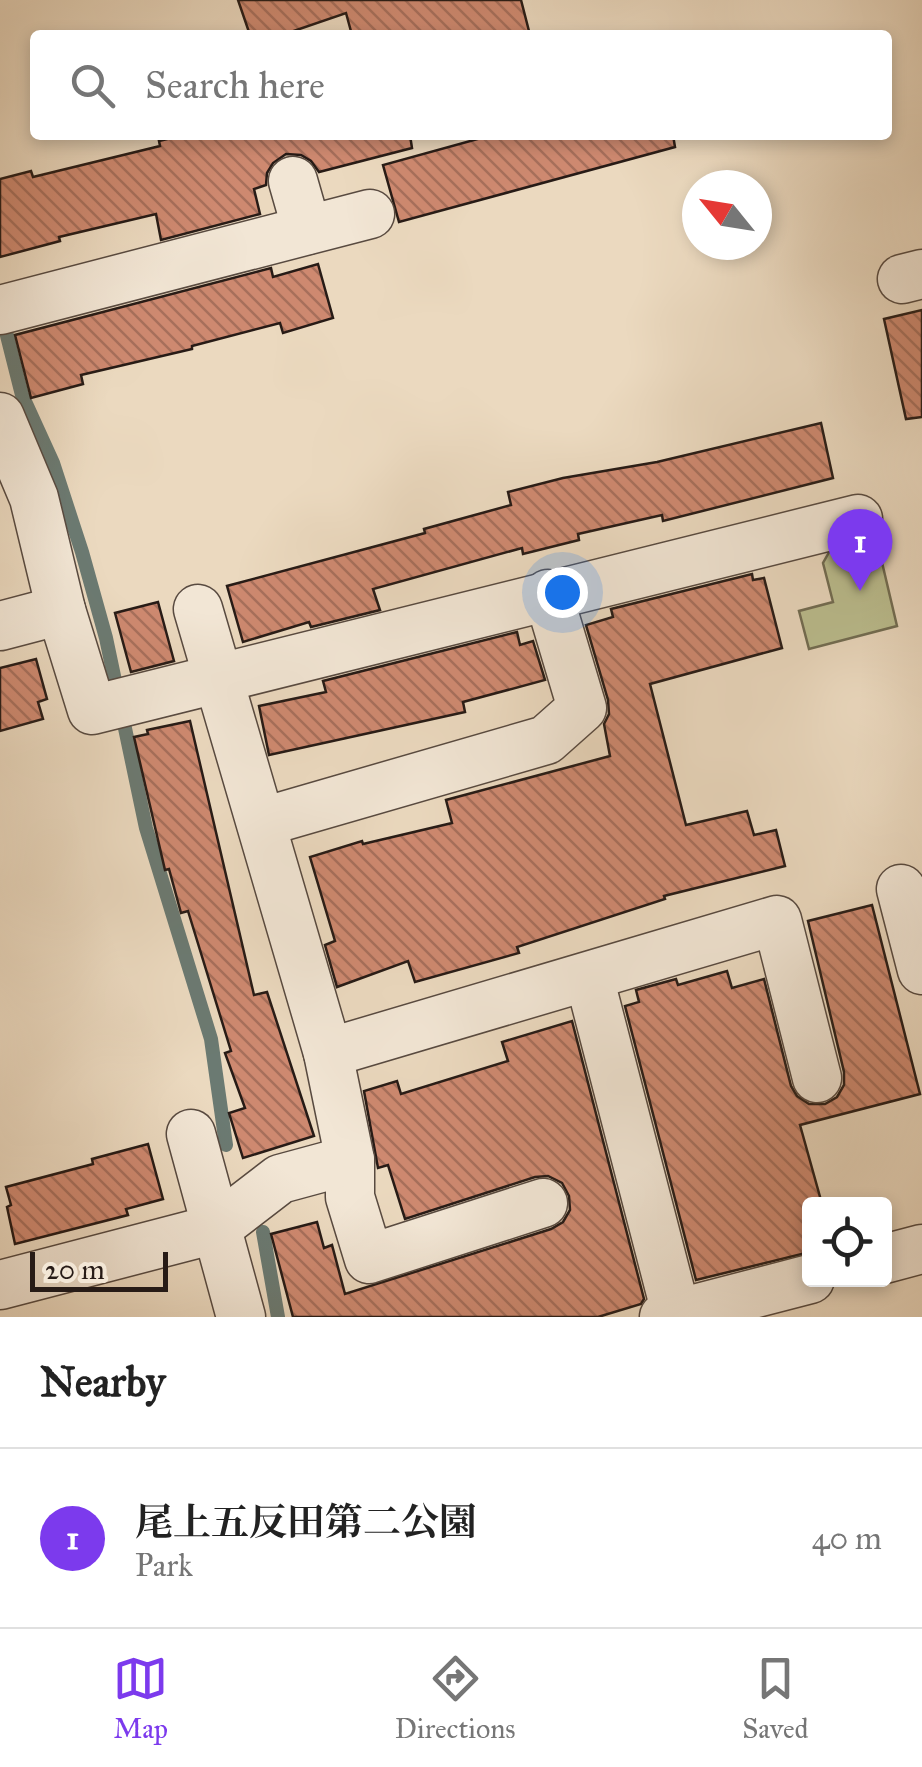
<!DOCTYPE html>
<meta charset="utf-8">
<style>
body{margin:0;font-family:"IM FELL Great Primer","Noto Serif JP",serif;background:#f2f2f2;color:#222}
.controls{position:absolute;right:30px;bottom:30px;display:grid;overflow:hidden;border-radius:10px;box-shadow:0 5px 15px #0003}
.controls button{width:90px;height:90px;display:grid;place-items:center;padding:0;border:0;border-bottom:2px solid #e0e0e0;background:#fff;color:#222;font:50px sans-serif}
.compass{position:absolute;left:682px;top:170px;width:90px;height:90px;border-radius:50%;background:#fff;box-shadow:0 5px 15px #0003;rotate:300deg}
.scale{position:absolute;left:30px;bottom:25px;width:138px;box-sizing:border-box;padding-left:10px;border:5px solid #271b16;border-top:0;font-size:28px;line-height:35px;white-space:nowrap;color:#271b16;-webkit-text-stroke:8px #f2e6d5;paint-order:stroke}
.you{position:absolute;left:562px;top:592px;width:35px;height:35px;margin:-25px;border:8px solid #fff;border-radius:50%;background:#1a73e8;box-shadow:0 0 0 15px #1a73e833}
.badge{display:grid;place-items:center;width:65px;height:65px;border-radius:50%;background:#7c3aed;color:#fff;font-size:32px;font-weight:700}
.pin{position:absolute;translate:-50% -82px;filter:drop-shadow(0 2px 5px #0008)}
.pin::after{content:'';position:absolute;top:52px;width:35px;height:30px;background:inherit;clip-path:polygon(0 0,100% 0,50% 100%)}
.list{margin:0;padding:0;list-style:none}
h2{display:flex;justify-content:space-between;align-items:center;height:130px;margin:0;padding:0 40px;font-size:42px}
h2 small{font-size:32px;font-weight:400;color:#767676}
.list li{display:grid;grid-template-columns:65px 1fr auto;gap:30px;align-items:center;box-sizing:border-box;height:180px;padding:0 40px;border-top:2px solid #e0e0e0}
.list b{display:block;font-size:38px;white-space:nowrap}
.list p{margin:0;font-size:32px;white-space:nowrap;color:#767676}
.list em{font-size:32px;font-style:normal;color:#767676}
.icon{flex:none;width:55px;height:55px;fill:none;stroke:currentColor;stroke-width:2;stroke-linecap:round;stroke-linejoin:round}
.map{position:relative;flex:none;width:922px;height:1317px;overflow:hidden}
.search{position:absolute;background:#fff;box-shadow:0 5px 15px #0003;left:30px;right:30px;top:30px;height:110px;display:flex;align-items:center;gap:25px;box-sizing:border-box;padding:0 35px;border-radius:10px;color:#767676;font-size:38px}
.sheet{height:310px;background:#fff}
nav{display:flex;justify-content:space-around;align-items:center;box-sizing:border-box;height:140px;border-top:2px solid #e0e0e0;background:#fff;font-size:28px;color:#767676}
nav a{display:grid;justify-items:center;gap:5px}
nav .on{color:#7c3aed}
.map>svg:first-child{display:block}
.park{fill:#bbbe8f;stroke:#716c52;stroke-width:2.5}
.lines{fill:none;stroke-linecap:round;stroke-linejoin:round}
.stream{stroke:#6b7a72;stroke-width:14}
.building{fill:url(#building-back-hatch);stroke:#271b16;stroke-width:2.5}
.minor-casing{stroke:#584a40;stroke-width:51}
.minor{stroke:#f2e6d5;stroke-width:48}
</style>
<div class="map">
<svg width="922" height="1317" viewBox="0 0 922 1317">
<defs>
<pattern id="building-back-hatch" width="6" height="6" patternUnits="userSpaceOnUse" patternTransform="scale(2.5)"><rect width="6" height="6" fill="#ce8970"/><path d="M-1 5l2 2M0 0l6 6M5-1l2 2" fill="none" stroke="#a76f5b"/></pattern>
</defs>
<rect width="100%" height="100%" fill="#ebd9bf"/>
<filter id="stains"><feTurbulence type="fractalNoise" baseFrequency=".002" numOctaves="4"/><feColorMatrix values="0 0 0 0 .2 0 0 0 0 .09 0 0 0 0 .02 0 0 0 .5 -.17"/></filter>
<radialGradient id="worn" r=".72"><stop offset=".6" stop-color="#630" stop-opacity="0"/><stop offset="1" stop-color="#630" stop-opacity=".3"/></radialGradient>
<!-- park -->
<path class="park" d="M876,537L897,626L809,649L799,611L833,602L823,563L832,547Z"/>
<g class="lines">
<!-- stream -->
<g class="stream">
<path d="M2,316L22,395L53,463L82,552L106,638L146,828L211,1039L226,1145"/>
<path d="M263,1232L278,1317"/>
</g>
</g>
<!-- building -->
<g class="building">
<path d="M238,0H521L530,35H352L346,13L282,35H250Z"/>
<path d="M184,135H410L412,148L319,172L311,161L301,155L286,154L273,163L267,173L266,185L254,189L260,214L161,240L156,214L59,237L60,241L0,257V179L31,171L33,177L160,146L159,141Z"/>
<path d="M492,135H673L675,147L399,222L383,165Z"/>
<path d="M318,264L333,318L283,333L280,323L192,346V349L81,375L83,384L31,398L15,335L271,268L273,277Z"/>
<path d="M922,310V417L906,419L884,319Z"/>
<path d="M821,423L833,478L663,521L662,515L578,534L579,540L523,554L522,548L373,589L380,610L311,627L309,622L243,642L227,586L425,533L424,529L511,505L508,492L563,478L657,462Z"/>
<path d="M752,574L753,580L764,578L782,648L650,684L686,825L747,811L754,835L776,830L785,866L664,896L665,899L517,947L519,953L415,982L408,961L337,987L325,945L335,941L310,857L362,841L363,844L452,823L446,800L610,756L604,724L609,714L608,700L586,625L613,617L611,609Z"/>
<path d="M158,602L174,661L131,672L115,613Z"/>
<path d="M517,632L520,645L533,641L545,680L463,702L465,712L269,755L259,706L326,692L323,681Z"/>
<path d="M36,659L47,699L38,702L43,719L0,731V668Z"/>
<path d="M190,721L254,995L267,992L314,1136L243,1158L229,1113L245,1108L225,1053L231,1051L188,911L181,913L169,869L165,870L134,737L148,734L147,730Z"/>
<path d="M872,905L920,1094L800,1125L822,1204H810V1252L696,1280L625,1006L639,1002L636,990L676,979L678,985L727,971L732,988L764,979L791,1086L797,1096L809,1104H825L837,1097L844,1085V1072L808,921Z"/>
<path d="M572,1021L644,1299L641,1304L598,1317H293L271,1234L317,1222L324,1248L332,1245L345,1294L551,1229L563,1222L570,1210L569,1196L562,1183L548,1176L535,1177L405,1219L388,1165L378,1168L364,1091L397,1081L401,1094L508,1061L502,1042Z"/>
<path d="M148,1144L163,1199L126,1209L128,1215L15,1244L7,1207L11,1205L6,1187L93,1164L92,1159Z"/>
</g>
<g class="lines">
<!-- minor casing -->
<g class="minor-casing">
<g id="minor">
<path d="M293,181L307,230"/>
<path d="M902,279L922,274"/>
<path d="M0,310L370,214"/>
<path d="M0,417L34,498L61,610L92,710L858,519"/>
<path d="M198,609L328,1053L350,1160V1197L369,1259L543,1203"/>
<path d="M0,626L61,610"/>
<path d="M263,822L546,740L582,708L548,594"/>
<path d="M901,889L922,970"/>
<path d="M589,977L676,1313"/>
<path d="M328,1053L777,920L817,1078"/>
<path d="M191,1134L241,1317"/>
<path d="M884,1259L922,1249"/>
<path d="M0,1285L215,1229L280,1179L350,1160"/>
<path d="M664,1317L810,1279"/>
</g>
</g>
<!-- minor -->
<use href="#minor" class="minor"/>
</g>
<rect width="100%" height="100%" filter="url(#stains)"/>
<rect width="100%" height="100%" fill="url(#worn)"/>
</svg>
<div class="controls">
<button><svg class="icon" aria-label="locate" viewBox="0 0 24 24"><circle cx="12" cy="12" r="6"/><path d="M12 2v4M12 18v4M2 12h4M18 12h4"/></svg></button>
</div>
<svg class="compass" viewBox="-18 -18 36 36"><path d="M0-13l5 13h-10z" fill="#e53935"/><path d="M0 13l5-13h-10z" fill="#767676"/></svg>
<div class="scale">20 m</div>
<div class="you"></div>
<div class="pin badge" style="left:860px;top:591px">1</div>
<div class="search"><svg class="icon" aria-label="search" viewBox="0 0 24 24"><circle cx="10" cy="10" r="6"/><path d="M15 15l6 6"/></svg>Search here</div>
</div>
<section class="sheet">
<h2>Nearby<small></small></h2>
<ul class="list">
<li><span class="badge">1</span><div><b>尾上五反田第二公園</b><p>Park</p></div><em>40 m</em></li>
</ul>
</section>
<nav>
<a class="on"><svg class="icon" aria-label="map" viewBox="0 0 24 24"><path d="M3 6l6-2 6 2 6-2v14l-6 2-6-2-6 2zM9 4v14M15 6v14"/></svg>Map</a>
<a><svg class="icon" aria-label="directions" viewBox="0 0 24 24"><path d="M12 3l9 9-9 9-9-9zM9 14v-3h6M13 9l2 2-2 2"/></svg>Directions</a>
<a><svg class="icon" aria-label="saved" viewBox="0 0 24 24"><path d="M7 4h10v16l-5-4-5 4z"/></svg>Saved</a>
</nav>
